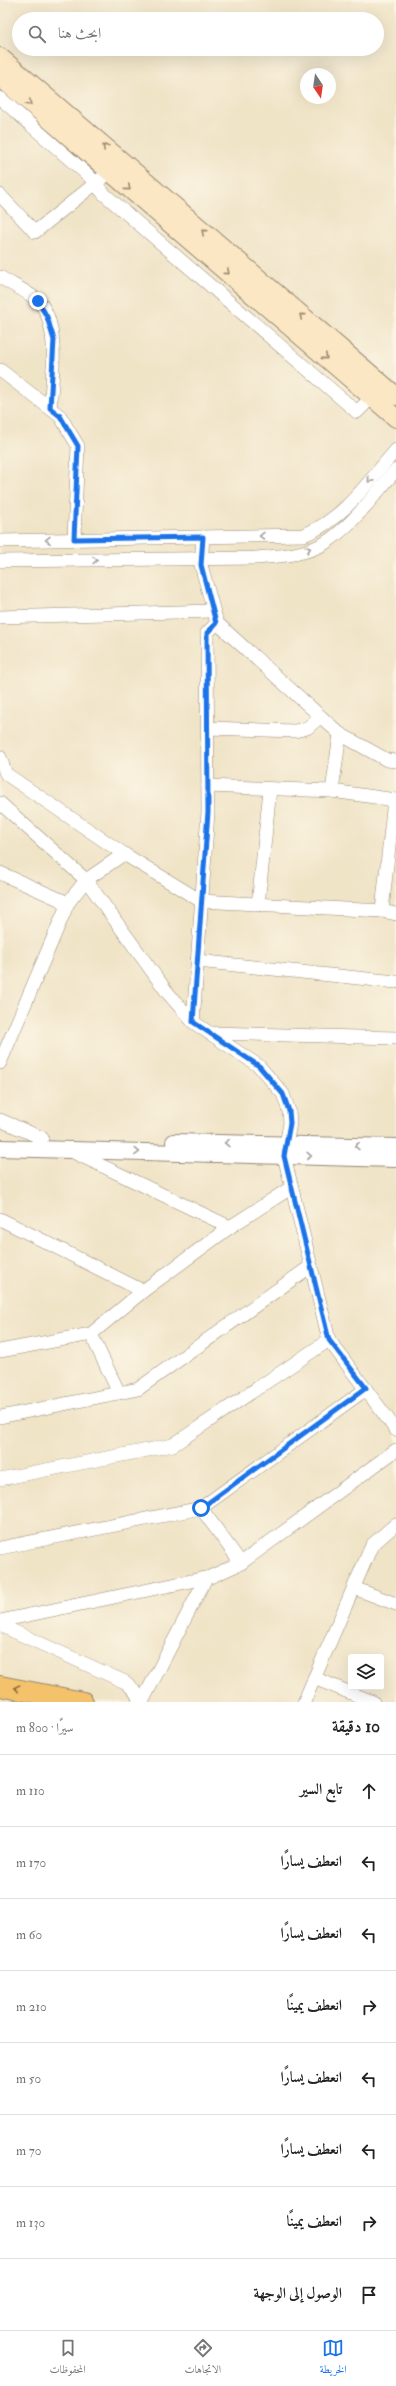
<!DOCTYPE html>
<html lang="ar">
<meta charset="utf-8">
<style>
body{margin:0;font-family:"IM FELL Double Pica",Amiri,serif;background:#f6f6f6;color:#222;direction:rtl}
.controls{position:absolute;right:12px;bottom:12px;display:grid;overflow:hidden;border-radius:4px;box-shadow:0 4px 16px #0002}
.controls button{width:36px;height:36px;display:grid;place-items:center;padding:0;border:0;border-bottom:1px solid #e0e0e0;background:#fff;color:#222;font:20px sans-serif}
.compass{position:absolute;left:300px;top:68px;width:36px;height:36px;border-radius:50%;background:#fff;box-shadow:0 4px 16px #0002;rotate:167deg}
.stop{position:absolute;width:12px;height:12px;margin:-9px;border:3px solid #1a73e8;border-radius:50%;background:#fff}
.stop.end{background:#1a73e8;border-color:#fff;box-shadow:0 1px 4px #0008}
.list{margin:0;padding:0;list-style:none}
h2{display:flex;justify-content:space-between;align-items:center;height:52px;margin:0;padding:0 16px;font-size:17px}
h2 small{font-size:13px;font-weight:400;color:#767676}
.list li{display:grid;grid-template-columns:26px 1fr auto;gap:12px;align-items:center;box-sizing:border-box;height:72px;padding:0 16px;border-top:1px solid #e0e0e0}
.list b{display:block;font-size:15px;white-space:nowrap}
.list em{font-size:13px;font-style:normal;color:#767676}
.icon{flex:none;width:22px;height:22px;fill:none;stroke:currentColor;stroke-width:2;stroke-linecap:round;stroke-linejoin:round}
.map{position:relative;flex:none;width:396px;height:1702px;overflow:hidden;direction:ltr}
.search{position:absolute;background:#fff;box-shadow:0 4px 16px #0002;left:12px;right:12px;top:12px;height:44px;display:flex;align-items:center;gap:10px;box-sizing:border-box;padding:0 14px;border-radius:22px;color:#767676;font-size:15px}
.sheet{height:628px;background:#fff}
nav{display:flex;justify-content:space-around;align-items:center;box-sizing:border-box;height:56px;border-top:1px solid #e0e0e0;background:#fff;font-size:11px;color:#767676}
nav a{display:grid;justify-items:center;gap:2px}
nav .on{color:#1a73e8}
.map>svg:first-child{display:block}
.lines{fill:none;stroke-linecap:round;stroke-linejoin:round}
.minor-casing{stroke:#968772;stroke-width:14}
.tertiary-casing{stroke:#968772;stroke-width:18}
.secondary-casing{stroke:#968772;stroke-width:20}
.primary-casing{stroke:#968772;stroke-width:22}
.minor{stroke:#fff;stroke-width:13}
.tertiary{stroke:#fff;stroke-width:16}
.secondary{stroke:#fbe7c3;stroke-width:18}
.primary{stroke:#f4c26a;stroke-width:20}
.oneway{stroke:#9b8870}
.oneway2{stroke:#a79f9a}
.oneway3{stroke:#8e6e40}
.route{stroke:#1a73e8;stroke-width:5}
</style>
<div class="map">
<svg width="396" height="1702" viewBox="0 0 396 1702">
<rect width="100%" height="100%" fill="#fcf5e5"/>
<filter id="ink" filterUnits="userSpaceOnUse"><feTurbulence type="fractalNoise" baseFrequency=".025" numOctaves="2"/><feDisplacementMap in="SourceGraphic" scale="8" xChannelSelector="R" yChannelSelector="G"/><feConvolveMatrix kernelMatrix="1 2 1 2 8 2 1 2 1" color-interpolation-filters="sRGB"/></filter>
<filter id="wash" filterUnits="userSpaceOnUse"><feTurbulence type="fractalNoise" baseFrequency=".012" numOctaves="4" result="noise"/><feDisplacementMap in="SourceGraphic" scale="16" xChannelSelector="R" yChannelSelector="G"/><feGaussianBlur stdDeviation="0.9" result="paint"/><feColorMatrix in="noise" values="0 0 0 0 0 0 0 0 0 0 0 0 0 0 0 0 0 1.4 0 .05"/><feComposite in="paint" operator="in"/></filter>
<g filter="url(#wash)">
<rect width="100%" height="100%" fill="#f0e4c7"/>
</g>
<g filter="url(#ink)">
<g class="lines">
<!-- minor casing -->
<g class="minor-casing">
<g id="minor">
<path d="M0,98L89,176L104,194L357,412L372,397"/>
<path d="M0,195L35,232L102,178"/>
<path d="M0,277C12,285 27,291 37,300C61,321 52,380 50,408"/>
<path d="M0,370L60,416L78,446L74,539"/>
<path d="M203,537L201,565L217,623L340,734L387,760L396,761"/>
<path d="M0,541L304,535C344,519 368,482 396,450"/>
<path d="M0,561L256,558C278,556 306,555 325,543C353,525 374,495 396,470"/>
<path d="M0,617L213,611"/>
<path d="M208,728L295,731L307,728L320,717"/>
<path d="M0,757L6,774L124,854L201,901L382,911L396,914"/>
<path d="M208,786L332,791L396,800"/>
<path d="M332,791L340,734"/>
<path d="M0,803L86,880L167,992L193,1022L259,1066L283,1094L289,1111L290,1123L284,1156L329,1340L396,1430"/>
<path d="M0,873L68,903"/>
<path d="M258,905L270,789"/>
<path d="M382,911L394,800"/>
<path d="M197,961L396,982"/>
<path d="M193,1022L208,812L207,633L217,623"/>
<path d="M210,1033L396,1038"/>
<path d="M0,1063L68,903L86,880L124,854"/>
<path d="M0,1120L42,1138"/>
<path d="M71,1151L230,1227"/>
<path d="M0,1219L143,1291"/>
<path d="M91,1334L119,1393"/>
<path d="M0,1351L91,1334L143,1291L230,1227L292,1187"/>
<path d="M0,1417L138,1389L311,1266"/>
<path d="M0,1479L173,1445L329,1340"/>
<path d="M201,1508L241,1563"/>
<path d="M0,1548L201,1508L366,1389"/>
<path d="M354,1588L396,1604"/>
<path d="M0,1621L210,1577L241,1563L396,1450"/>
<path d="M0,1625L125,1682C132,1688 138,1692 139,1702"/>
<path d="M314,1678L373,1702"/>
<path d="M142,1702L206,1578"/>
<path d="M304,1702L372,1545L396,1524"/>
</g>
</g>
<!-- tertiary casing -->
<g class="tertiary-casing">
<g id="tertiary">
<path d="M174,1142L396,1147"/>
<path d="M0,1148L396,1159"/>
</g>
</g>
<!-- secondary casing -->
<g class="secondary-casing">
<g id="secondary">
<path d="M0,57L396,396"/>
<path d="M0,77L396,418"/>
</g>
</g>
<!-- primary casing -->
<g class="primary-casing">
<path id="primary" d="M0,1686L83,1702"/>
</g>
<!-- minor -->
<use href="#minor" class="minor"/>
<!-- tertiary -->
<use href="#tertiary" class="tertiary"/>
<!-- secondary -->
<use href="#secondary" class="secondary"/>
<!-- primary -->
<use href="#primary" class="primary"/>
</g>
<!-- one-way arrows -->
<defs><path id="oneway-chevron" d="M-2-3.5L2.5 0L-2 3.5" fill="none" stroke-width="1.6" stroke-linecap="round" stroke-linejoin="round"/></defs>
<g class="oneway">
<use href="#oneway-chevron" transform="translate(29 103) rotate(41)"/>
<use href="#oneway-chevron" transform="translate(105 147) rotate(-139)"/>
<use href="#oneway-chevron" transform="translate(128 188) rotate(40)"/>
<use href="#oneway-chevron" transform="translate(204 232) rotate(-139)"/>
<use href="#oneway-chevron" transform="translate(227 272) rotate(41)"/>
<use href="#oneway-chevron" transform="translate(302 316) rotate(-140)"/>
<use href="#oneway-chevron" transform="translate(325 357) rotate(41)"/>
</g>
<g class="oneway2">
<use href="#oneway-chevron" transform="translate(370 480) rotate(131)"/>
<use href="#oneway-chevron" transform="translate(262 536) rotate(179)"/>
<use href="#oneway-chevron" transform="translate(48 540) rotate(179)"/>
<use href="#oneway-chevron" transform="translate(308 549) rotate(-18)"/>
<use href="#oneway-chevron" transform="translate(95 560) rotate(-1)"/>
<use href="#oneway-chevron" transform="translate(227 1143) rotate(-179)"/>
<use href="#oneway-chevron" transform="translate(357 1146) rotate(-179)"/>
<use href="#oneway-chevron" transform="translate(137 1152) rotate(2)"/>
<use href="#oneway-chevron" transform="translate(309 1156) rotate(1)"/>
</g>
<use class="oneway3" href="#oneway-chevron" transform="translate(17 1688) rotate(-168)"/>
</g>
<g class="lines" filter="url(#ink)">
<!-- route -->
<path class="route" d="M38,301L47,317L54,340L50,408L60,416L78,446L74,539L203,537L201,565L216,623L207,633L208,812L193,1022L259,1066L283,1094L289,1111L290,1123L284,1156L329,1340L366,1388L201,1508"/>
</g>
</svg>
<div class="controls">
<button><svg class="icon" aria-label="layers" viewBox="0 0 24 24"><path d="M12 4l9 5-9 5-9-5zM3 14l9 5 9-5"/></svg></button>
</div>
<svg class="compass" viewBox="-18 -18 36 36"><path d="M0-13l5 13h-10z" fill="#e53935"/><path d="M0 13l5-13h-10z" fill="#767676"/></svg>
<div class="stop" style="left:201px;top:1508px"></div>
<div class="stop end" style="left:38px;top:301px"></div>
<div class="search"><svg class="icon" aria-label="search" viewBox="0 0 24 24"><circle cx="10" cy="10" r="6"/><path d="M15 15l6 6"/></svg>ابحث هنا</div>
</div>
<section class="sheet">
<h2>10 دقيقة<small>سيرًا · 800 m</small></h2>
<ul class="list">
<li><svg class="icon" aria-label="ahead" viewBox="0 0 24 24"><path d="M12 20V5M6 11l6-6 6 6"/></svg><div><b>تابع السير</b></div><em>110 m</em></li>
<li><svg class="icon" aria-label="left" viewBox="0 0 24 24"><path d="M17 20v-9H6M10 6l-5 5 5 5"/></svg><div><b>انعطف يسارًا</b></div><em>170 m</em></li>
<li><svg class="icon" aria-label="left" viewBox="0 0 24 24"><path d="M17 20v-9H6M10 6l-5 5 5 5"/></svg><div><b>انعطف يسارًا</b></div><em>60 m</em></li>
<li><svg class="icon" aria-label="right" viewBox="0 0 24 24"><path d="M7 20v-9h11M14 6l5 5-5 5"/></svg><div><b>انعطف يمينًا</b></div><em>210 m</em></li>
<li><svg class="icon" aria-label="left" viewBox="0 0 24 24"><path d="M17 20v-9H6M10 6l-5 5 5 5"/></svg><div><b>انعطف يسارًا</b></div><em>50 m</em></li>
<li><svg class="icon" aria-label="left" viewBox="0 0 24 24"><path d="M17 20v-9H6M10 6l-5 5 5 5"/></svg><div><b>انعطف يسارًا</b></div><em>70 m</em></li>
<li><svg class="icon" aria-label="right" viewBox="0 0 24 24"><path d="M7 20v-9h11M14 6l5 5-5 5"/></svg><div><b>انعطف يمينًا</b></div><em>130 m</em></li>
<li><svg class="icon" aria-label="arrive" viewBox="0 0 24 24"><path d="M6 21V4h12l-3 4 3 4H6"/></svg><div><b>الوصول إلى الوجهة</b></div></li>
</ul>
</section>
<nav>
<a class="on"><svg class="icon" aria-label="map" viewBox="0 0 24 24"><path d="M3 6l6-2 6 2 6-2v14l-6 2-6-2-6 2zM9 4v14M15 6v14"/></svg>الخريطة</a>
<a><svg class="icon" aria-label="directions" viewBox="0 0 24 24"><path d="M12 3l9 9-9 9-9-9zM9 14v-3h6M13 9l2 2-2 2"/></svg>الاتجاهات</a>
<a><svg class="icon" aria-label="saved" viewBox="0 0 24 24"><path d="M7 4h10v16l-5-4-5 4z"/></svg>المحفوظات</a>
</nav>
